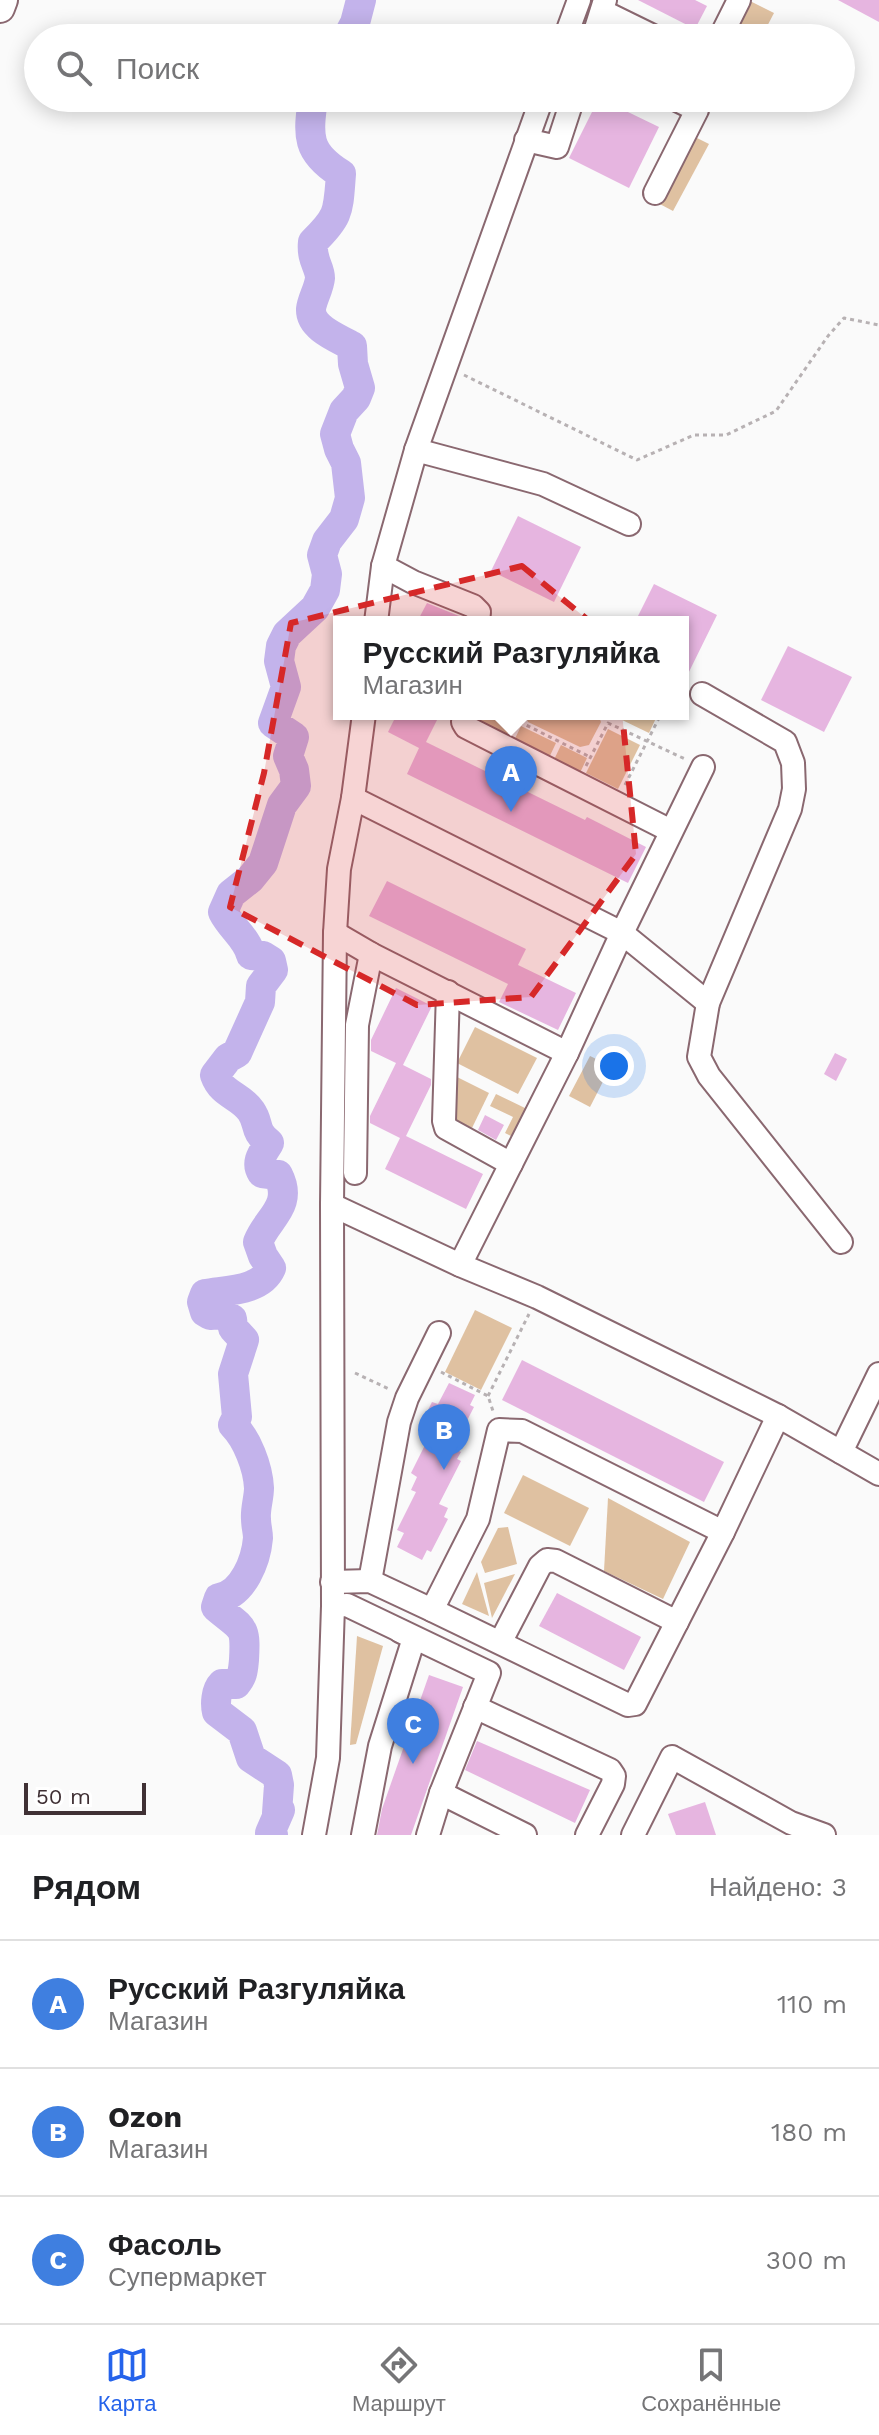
<!DOCTYPE html>
<html lang="ru">
<meta charset="utf-8">
<style>
body{margin:0;font-family:"Work Sans",sans-serif;background:#f2f2f2;color:#202124}
.scale{position:absolute;left:24px;bottom:20px;width:122px;box-sizing:border-box;padding-left:8px;border:4px solid #3f3034;border-top:0;font-size:22px;line-height:28px;white-space:nowrap;color:#3f3034;-webkit-text-stroke:6px #fff;paint-order:stroke}
.you{position:absolute;left:614px;top:1066px;width:28px;height:28px;margin:-20px;border:6px solid #fff;border-radius:50%;background:#1a73e8;box-shadow:0 0 0 12px #1a73e833}
.badge{display:grid;place-items:center;width:52px;height:52px;border-radius:50%;background:#2563eb;color:#fff;font-size:26px;font-weight:700}
.pin{position:absolute;translate:-50% -66px;filter:drop-shadow(0 2px 4px #0008)}
.pin::after{content:'';position:absolute;top:42px;width:28px;height:24px;background:inherit;clip-path:polygon(0 0,100% 0,50% 100%)}
.popup{position:absolute;left:333px;top:616px;width:356px;height:104px;box-sizing:border-box;display:grid;place-content:center;border-radius:0px;background:#fff;filter:drop-shadow(0 2px 6px #0005);font-size:26px;white-space:nowrap;color:#757577}
.popup b{font-size:30px;color:#202124}
.popup::after{content:'';position:absolute;left:50%;top:100%;margin-left:-16px;border:16px solid transparent;border-top-color:#fff}
.list{margin:0;padding:0;list-style:none}
h2{display:flex;justify-content:space-between;align-items:center;height:104px;margin:0;padding:0 32px;font-size:34px}
h2 small{font-size:26px;font-weight:400;color:#757577}
.list li{display:grid;grid-template-columns:52px 1fr auto;gap:24px;align-items:center;box-sizing:border-box;height:128px;padding:0 32px;border-top:2px solid #e0e0e0}
.list b{display:block;font-size:30px;white-space:nowrap}
.list p{margin:0;font-size:26px;white-space:nowrap;color:#757577}
.list em{font-size:26px;font-style:normal;color:#757577}
.icon{flex:none;width:44px;height:44px;fill:none;stroke:currentColor;stroke-width:2;stroke-linecap:round;stroke-linejoin:round}
.map{position:relative;flex:none;width:879px;height:1835px;overflow:hidden}
.search{position:absolute;background:#fff;box-shadow:0 4px 20px #0003;left:24px;right:24px;top:24px;height:88px;display:flex;align-items:center;gap:20px;box-sizing:border-box;padding:0 28px;border-radius:44px;color:#757577;font-size:30px}
.sheet{height:488px;background:#fff}
nav{display:flex;justify-content:space-around;align-items:center;box-sizing:border-box;height:112px;border-top:2px solid #e0e0e0;background:#fff;font-size:22px;color:#757577}
nav a{display:grid;justify-items:center;gap:4px}
nav .on{color:#2563eb}
.map>svg:first-child{display:block}
.green{fill:#dfc1a1}
.lines{fill:none;stroke-linecap:round;stroke-linejoin:round}
.river{stroke:#c3b3eb;stroke-width:30}
.building{fill:#e6b5e0}
.minor-casing{stroke:#8a6870;stroke-width:26}
.major-casing{stroke:#8a6870;stroke-width:32}
.path{stroke:#b7b1b3;stroke-width:3;stroke-dasharray:4 4;stroke-linecap:butt}
.minor{stroke:#fff;stroke-width:22}
.major{stroke:#fff;stroke-width:28}
.marked{fill:#d62828;fill-opacity:0.2;stroke:#d62828;stroke-width:6;stroke-dasharray:16 10;stroke-linejoin:round}
</style>
<div class="map">
<svg width="879" height="1835" viewBox="0 0 879 1835">
<rect width="100%" height="100%" fill="#fafafa"/>
<!-- green -->
<g class="green">
<path d="M750,1L774,13L761,38H731Z"/>
<path d="M691,135L709,144L673,211L656,202Z"/>
<path d="M470,714H514L511,721L513,722L504,741L468,722Z"/>
<path d="M525,714H598L601,722L589,745L580,747L528,722Z"/>
<path d="M623,714H658L649,733L620,719Z"/>
<path d="M521,726L556,743L547,762L512,745Z"/>
<path d="M608,729L640,745L618,789L586,773Z"/>
<path d="M561,745L587,758L578,777L552,764Z"/>
<path d="M475,1027L537,1058L518,1094L457,1063Z"/>
<path d="M590,1056L611,1066L590,1107L569,1096Z"/>
<path d="M453,1075L489,1093L472,1128L455,1119Z"/>
<path d="M496,1094L527,1109L513,1137L505,1133L513,1117L490,1106Z"/>
<path d="M475,1310L512,1328L481,1390L445,1372Z"/>
<path d="M523,1475L589,1508L570,1546L504,1513Z"/>
<path d="M608,1498L690,1542L663,1599L604,1571Z"/>
<path d="M508,1527L517,1564L485,1573L481,1562L498,1528Z"/>
<path d="M477,1572L489,1616L462,1604Z"/>
<path d="M515,1574L492,1618L484,1583Z"/>
<path d="M357,1636L383,1646L356,1744L350,1745Z"/>
</g>
<g class="lines">
<!-- river -->
<g class="river">
<path d="M347,38L355,23L361,0"/>
<path d="M273,1835L270,1833L280,1810L277,1813L279,1785L277,1775L251,1758L242,1731L217,1712C215,1704 216,1690 222,1684H236C243,1676 243,1670 244,1660C246,1624 243,1630 216,1607L219,1598C243,1594 256,1561 258,1538C258,1532 256,1526 256,1519C255,1509 259,1498 259,1488C258,1467 247,1439 233,1425L237,1417L233,1374L244,1340L233,1328L232,1319L221,1314L210,1315L205,1312L202,1302L205,1294C227,1290 261,1291 271,1268L263,1256L258,1242C267,1218 294,1206 278,1175L262,1173C255,1162 263,1153 269,1143C253,1130 260,1124 251,1111C240,1095 222,1095 215,1075L228,1058L237,1053L260,1002L261,986L273,970L271,961L263,956L251,955C247,938 231,928 223,912L231,894L250,879L263,863L282,805L296,786L294,770L288,756L294,737L273,723L286,687L279,661L281,646L287,634L315,608L325,590L327,574L322,555L327,541L344,519L350,498L346,463L339,449L335,434L344,411L356,398L360,388L353,364L352,346C338,338 310,328 311,309C312,299 319,289 320,278C320,267 311,260 313,242C340,216 338,211 341,174C306,152 308,136 313,98"/>
</g>
</g>
<!-- building -->
<g class="building">
<path d="M638,0H695L707,6L695,29Z"/>
<path d="M838,0H879V22Z"/>
<path d="M599,98L659,127L629,188L569,158Z"/>
<path d="M518,516L581,547L554,602L491,571Z"/>
<path d="M654,584L717,615L683,684V622H635Z"/>
<path d="M427,603L464,618V622H417Z"/>
<path d="M788,646L852,677L824,732L761,700Z"/>
<path d="M397,714H440L426,742L585,820L587,817L646,847L628,883L407,774L419,748L388,732Z"/>
<path d="M387,881L526,949L518,965L576,993L558,1030L499,1002L508,984L369,916Z"/>
<path d="M396,988L432,1006L403,1065L431,1079V1085L406,1136L483,1174L466,1209L385,1169L400,1138L370,1123V1116L396,1063L371,1051V1040Z"/>
<path d="M835,1053L847,1059L836,1081L824,1074Z"/>
<path d="M485,1115L504,1125L496,1140L478,1130Z"/>
<path d="M522,1360L724,1462L704,1502L502,1400Z"/>
<path d="M449,1383L475,1395L470,1405L474,1407L453,1448L461,1452L457,1459L461,1461L439,1504L448,1508L444,1517L448,1519L431,1552L427,1550L422,1560L397,1547L404,1533L397,1530L416,1492L411,1490L417,1477L411,1473L429,1437L423,1434L430,1421L424,1418L432,1402L438,1404Z"/>
<path d="M557,1593L641,1637L624,1670L539,1626Z"/>
<path d="M429,1675L463,1687L411,1835H377L382,1809Z"/>
<path d="M477,1741L590,1790L575,1823L465,1770Z"/>
<path d="M705,1802L716,1835H676L668,1814Z"/>
</g>
<g class="lines">
<!-- minor casing -->
<g class="minor-casing">
<g id="minor">
<path d="M602,11L657,38"/>
<path d="M565,38L579,0"/>
<path d="M593,38L605,0"/>
<path d="M720,38L739,0"/>
<path d="M526,140L557,147L573,98"/>
<path d="M655,193L697,110L673,98"/>
<path d="M416,450L543,484L629,524"/>
<path d="M383,566L413,582L473,606L479,612L478,622"/>
<path d="M376,622L383,566L416,450L542,98"/>
<path d="M702,694L785,742L793,763L794,789L790,809L708,1003L699,1057L709,1076L841,1242"/>
<path d="M464,714L463,722L466,727L671,831"/>
<path d="M353,798L622,933L708,1003"/>
<path d="M335,933L371,954L567,1053"/>
<path d="M448,992L444,1121L446,1128L511,1164"/>
<path d="M355,1173L357,1025L371,954"/>
<path d="M332,1205L460,1265L537,1297L778,1416L879,1474"/>
<path d="M460,1265L567,1053L622,933L703,767"/>
<path d="M841,1452L879,1374"/>
<path d="M370,1581L399,1422L407,1398L439,1333"/>
<path d="M332,1582L370,1581L432,1610L478,1519L499,1430L522,1431L723,1532L778,1416"/>
<path d="M333,1606L347,1605L489,1673L441,1793L428,1835"/>
<path d="M432,1610L628,1705L635,1704L723,1532"/>
<path d="M501,1641L540,1566L547,1560L556,1561L677,1622"/>
<path d="M475,1707L610,1770L614,1776L613,1784L587,1835"/>
<path d="M441,1793L525,1835"/>
<path d="M314,1835L328,1758L333,1606L332,1205L335,933L339,869L353,798L364,714"/>
<path d="M363,1835L380,1746L414,1638L400,1631"/>
<path d="M633,1835L672,1757L791,1823L824,1835"/>
</g>
</g>
<!-- major casing -->
<g class="major-casing">
<path id="major" d="M0,8L3,0"/>
</g>
<!-- path -->
<g class="path">
<path d="M464,375L637,460L694,435H726L776,411L828,336L844,318L879,325"/>
<path d="M517,714L520,722L590,757"/>
<path d="M586,766L608,723L685,759"/>
<path d="M625,785L661,714"/>
<path d="M441,1372L488,1396L493,1411"/>
<path d="M355,1373L389,1389"/>
<path d="M488,1396L529,1314"/>
</g>
<!-- minor -->
<use href="#minor" class="minor"/>
<!-- major -->
<use href="#major" class="major"/>
</g>
<!-- marked area -->
<path class="marked" d="M522,566L615,642L636,854L531,997L417,1005L230,907L264,773L291,623Z"/>
</svg>
<div class="scale">50 m</div>
<div class="you"></div>
<div class="pin badge" style="left:511px;top:812px;background:#3f7fe0">A</div>
<div class="popup"><b>Русский Разгуляйка</b>Магазин</div>
<div class="pin badge" style="left:444px;top:1470px;background:#3f7fe0">B</div>
<div class="pin badge" style="left:413px;top:1764px;background:#3f7fe0">C</div>
<div class="search"><svg class="icon" aria-label="search" viewBox="0 0 24 24"><circle cx="10" cy="10" r="6"/><path d="M15 15l6 6"/></svg>Поиск</div>
</div>
<section class="sheet">
<h2>Рядом<small>Найдено: 3</small></h2>
<ul class="list">
<li><span class="badge" style="background:#3f7fe0">A</span><div><b>Русский Разгуляйка</b><p>Магазин</p></div><em>110 m</em></li>
<li><span class="badge" style="background:#3f7fe0">B</span><div><b>Ozon</b><p>Магазин</p></div><em>180 m</em></li>
<li><span class="badge" style="background:#3f7fe0">C</span><div><b>Фасоль</b><p>Супермаркет</p></div><em>300 m</em></li>
</ul>
</section>
<nav>
<a class="on"><svg class="icon" aria-label="map" viewBox="0 0 24 24"><path d="M3 6l6-2 6 2 6-2v14l-6 2-6-2-6 2zM9 4v14M15 6v14"/></svg>Карта</a>
<a><svg class="icon" aria-label="directions" viewBox="0 0 24 24"><path d="M12 3l9 9-9 9-9-9zM9 14v-3h6M13 9l2 2-2 2"/></svg>Маршрут</a>
<a><svg class="icon" aria-label="saved" viewBox="0 0 24 24"><path d="M7 4h10v16l-5-4-5 4z"/></svg>Сохранённые</a>
</nav>
